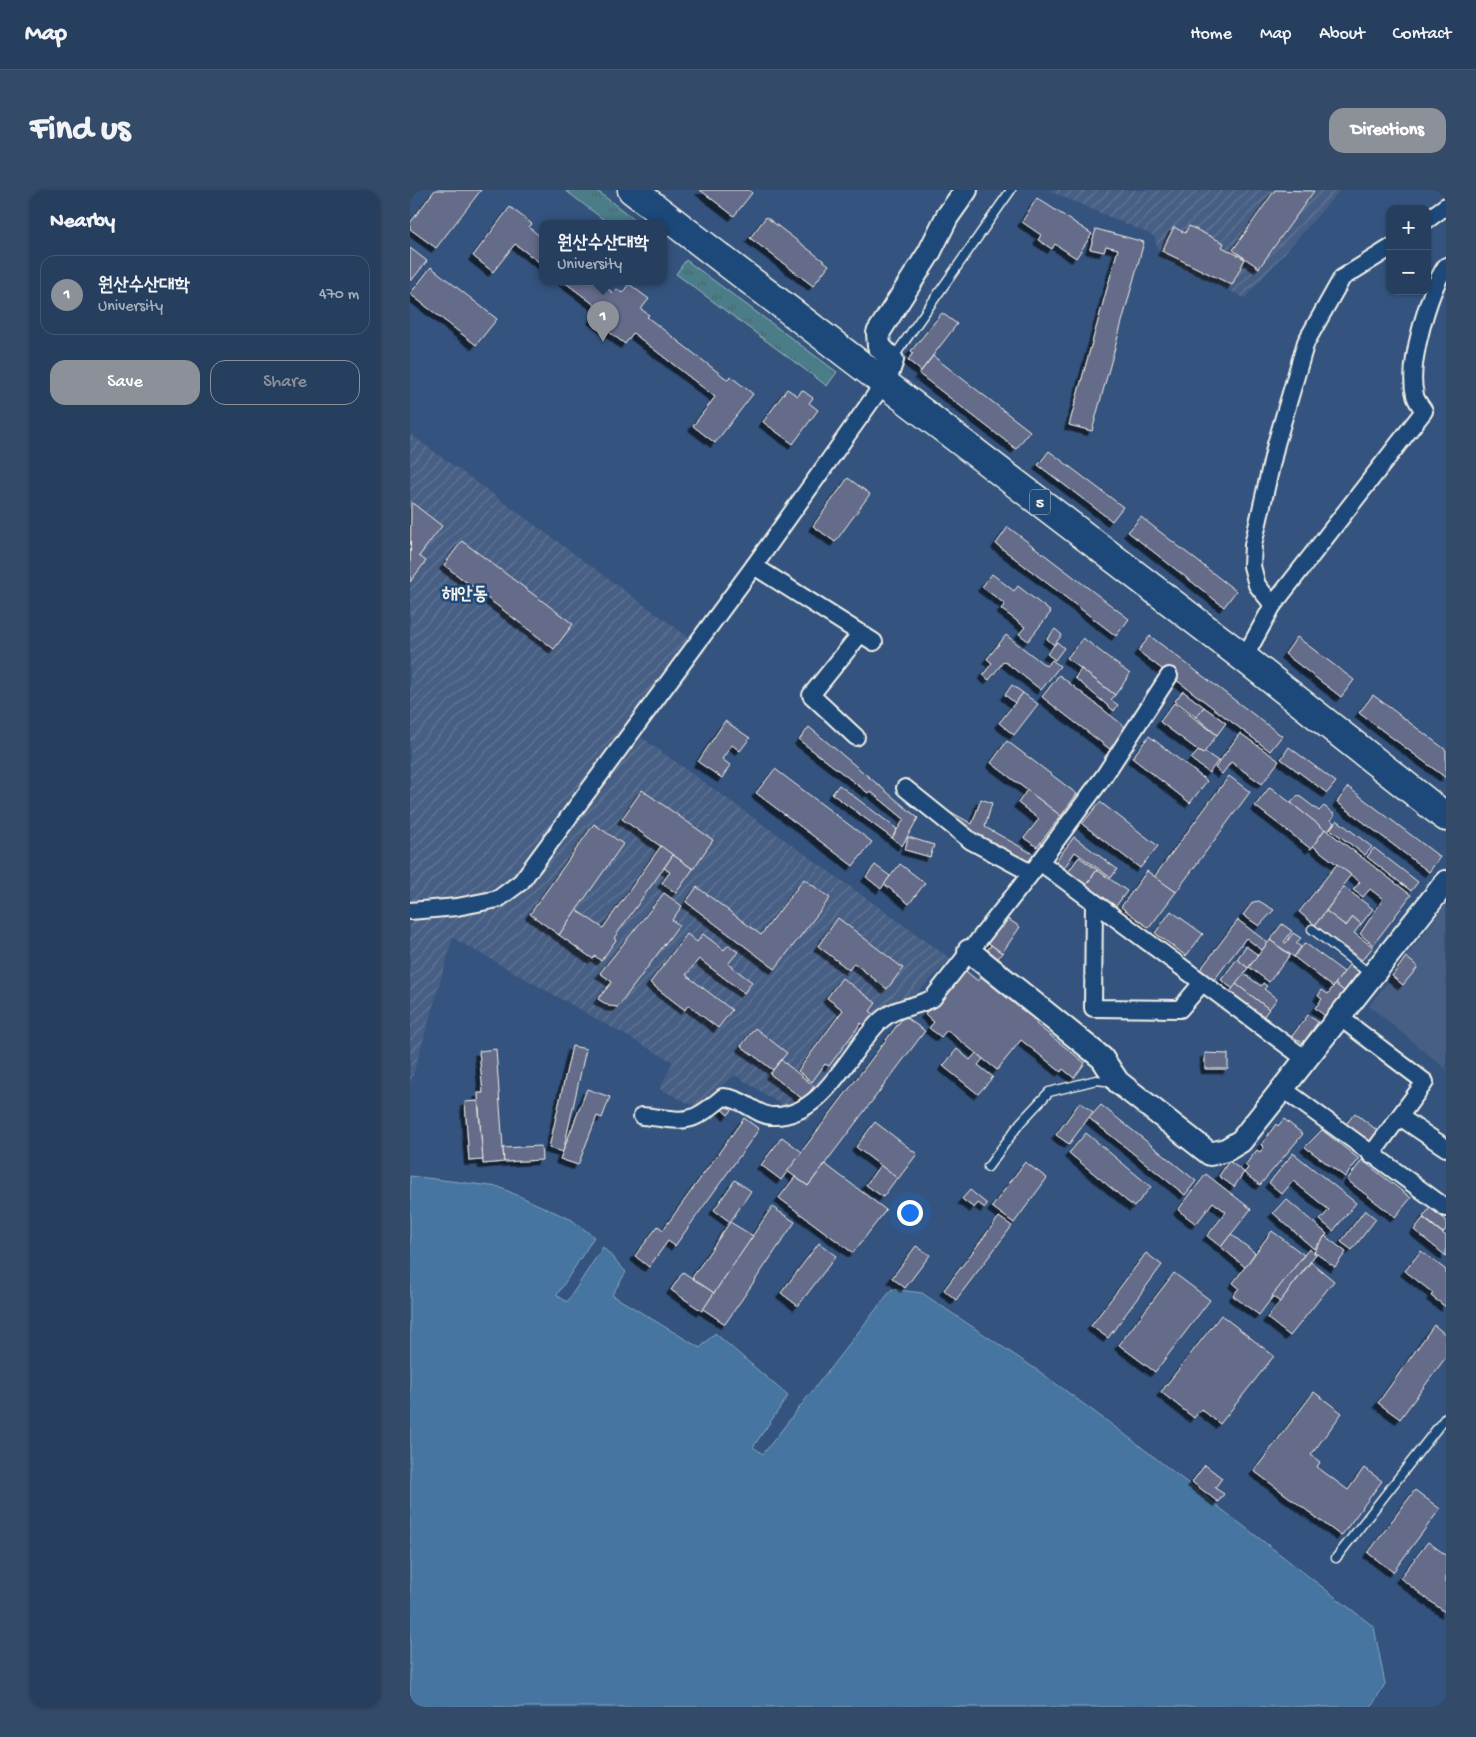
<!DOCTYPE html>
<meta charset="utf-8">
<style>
body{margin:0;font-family:"Gochi Hand","Poor Story",sans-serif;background:#334a68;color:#f1f3f6}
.controls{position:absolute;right:15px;top:15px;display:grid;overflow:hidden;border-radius:10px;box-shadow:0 1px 4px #0004}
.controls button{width:45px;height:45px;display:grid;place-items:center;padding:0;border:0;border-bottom:1px solid #435874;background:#273f5f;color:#f1f3f6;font:25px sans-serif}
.you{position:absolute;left:499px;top:1022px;width:18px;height:18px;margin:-12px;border:4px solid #fff;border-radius:50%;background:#1a73e8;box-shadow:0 0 0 8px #1a73e833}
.badge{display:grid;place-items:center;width:32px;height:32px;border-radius:50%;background:#8c9099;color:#fff;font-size:16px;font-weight:700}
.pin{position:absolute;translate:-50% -41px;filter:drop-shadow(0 1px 2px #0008)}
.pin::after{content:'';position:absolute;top:26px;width:18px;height:15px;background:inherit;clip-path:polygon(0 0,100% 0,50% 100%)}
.popup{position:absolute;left:129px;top:30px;width:128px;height:65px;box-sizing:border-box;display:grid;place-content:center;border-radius:10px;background:#273f5f;filter:drop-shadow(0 1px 4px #0005);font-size:16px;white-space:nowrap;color:#a4afbd}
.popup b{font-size:19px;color:#f1f3f6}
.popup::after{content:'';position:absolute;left:50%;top:100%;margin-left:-10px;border:10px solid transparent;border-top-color:#273f5f}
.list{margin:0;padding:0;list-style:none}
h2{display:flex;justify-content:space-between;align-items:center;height:65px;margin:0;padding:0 20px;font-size:21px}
h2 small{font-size:16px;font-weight:400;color:#a4afbd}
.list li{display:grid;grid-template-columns:32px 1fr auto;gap:15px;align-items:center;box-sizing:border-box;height:80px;margin:0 10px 10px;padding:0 10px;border:1px solid #435874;border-radius:15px}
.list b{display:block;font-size:19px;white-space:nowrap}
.list p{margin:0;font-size:16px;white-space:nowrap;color:#a4afbd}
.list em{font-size:16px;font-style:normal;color:#a4afbd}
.actions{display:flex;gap:10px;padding:15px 20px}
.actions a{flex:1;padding:11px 0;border:1px solid #8c9099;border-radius:15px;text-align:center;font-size:18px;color:#8c9099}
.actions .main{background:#8c9099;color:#fff}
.map{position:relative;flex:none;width:1036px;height:1517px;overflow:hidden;border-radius:15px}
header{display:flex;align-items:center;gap:30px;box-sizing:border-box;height:70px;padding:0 25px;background:#273f5f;border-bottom:1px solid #435874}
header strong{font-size:24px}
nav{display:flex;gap:28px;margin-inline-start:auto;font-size:18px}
.intro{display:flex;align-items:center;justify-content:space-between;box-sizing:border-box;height:120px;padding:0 30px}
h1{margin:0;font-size:35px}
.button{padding:12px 22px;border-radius:15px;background:#8c9099;color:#fff;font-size:18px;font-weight:700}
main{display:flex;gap:30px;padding:0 30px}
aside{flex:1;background:#273f5f;border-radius:15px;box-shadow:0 1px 4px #0004}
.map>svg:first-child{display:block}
.built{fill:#475e84}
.industrial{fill:url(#industrial-furrows)}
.grass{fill:url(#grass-tufts);stroke:#a0b7b8}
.water{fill:#4475a0;stroke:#8aa7bd}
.building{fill:#656c8a;stroke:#f4f1e8;filter:url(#shadow)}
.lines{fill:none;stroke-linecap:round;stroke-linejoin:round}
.lane-casing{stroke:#f4f1e8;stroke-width:11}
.street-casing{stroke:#f4f1e8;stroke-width:20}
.secondary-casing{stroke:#f4f1e8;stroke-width:26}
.highway-casing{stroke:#f4f1e8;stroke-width:31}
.lane{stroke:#1f4a7a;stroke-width:8}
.street{stroke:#1f4a7a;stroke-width:16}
.secondary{stroke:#1f4a7a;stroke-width:22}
.highway{stroke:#1f4a7a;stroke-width:28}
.labels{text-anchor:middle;stroke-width:5;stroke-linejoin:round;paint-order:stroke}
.shield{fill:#1f4a7a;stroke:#b4bfc7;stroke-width:1}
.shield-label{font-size:15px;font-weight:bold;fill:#f4f1e8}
.quarter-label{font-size:19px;font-weight:bold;fill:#f4f1e8;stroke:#1f4a7a}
</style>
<header>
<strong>Map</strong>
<nav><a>Home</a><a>Map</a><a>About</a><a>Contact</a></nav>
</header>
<div class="intro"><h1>Find us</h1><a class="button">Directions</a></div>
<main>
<aside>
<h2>Nearby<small></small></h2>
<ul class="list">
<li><span class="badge">1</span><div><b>원산수산대학</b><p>University</p></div><em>470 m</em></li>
</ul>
<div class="actions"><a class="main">Save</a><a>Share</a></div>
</aside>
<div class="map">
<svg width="1036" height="1517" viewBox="0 0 1036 1517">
<defs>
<pattern id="industrial-furrows" width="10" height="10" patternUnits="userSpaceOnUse" patternTransform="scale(1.25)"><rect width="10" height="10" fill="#475e84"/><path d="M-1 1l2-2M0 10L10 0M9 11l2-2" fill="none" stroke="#627695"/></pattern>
<pattern id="grass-tufts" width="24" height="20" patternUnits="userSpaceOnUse" patternTransform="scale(1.25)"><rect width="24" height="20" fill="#4b7d89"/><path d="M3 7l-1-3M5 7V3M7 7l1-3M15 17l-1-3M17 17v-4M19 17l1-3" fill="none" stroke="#4a656b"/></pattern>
<filter id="shadow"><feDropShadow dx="-4.5" dy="4.5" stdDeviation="0" flood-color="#0009"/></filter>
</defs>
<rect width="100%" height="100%" fill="#34547f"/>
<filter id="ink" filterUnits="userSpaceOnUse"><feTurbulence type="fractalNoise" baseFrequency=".02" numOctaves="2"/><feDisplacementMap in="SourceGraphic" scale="10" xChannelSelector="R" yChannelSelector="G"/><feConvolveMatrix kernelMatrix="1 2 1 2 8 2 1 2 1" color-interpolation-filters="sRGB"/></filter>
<g filter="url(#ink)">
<!-- built -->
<path class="built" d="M1036,714V879L959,816Z"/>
<!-- industrial -->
<g class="industrial">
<path d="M637,0H930L835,108L751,69L744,46Z"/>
<path d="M0,244L296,460L231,547L541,769L508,802L397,931L325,885L286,917L250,899L263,872L43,748L0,895Z"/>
</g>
<!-- grass -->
<g class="grass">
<path d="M155,0H186L229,33H198Z"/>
<path d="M276,70L427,182L417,196L266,84Z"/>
</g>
<!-- water -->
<path class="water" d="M0,986L89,997L162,1030L184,1047L147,1105L157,1112L193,1057L216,1082L202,1105L290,1158L305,1143L378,1206L343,1257L353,1264L482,1099L512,1103L630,1182L713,1243L964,1437L975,1494L961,1517H0Z"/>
<!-- building -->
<g class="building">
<path d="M25,0H71L26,58L0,39V33Z"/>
<path d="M290,0H339L342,3L324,26Z"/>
<path d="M865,0L904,1L849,78L823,60Z"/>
<path d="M627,8L682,44L666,68L645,54L642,59L628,50L631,45L612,32Z"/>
<path d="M100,17L122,34L119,37L133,49V75L105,54L83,82L63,66Z"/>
<path d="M356,27L419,75L403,96L340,48Z"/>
<path d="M779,36L814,53L812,57L835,69L822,95L752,61L764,37L775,43Z"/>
<path d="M686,39L734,52L682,241L659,235L708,59L696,56L694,62L680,59Z"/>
<path d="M0,58L17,71L1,91L0,90Z"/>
<path d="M21,77L87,129L66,155L0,104Z"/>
<path d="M153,91H188L203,103L207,99L212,103L219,94L239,109L231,119L239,125L237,127L318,190L320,186L343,204L305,253L283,236L305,207L223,143L215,154L182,129L190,119Z"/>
<path d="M532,123L547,134L511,181L498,170L503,163L501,161Z"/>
<path d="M523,166L620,241L606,259L509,184Z"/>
<path d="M377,199L388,206L392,200L403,208L399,213L408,220L383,254L353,232Z"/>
<path d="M639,261L713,317L702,331L628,275Z"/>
<path d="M438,288L460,304L425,352L403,336Z"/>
<path d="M1,312L32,336L9,366L16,371L0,392Z"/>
<path d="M731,327L826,401L814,417L718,342Z"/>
<path d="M598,337L719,429L706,446L586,354Z"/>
<path d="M52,351L163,434L144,459L34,375Z"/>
<path d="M582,384L604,401L608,396L641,422L618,451L609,444L615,437L591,419L595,414L572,397Z"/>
<path d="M645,439L652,445L644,455L637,449Z"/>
<path d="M596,445L636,476L642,470L650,476L631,500L594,471L579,490L573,485L582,473L577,469Z"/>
<path d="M740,446L872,546L860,561L728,461Z"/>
<path d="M887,447L944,490L931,507L875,464Z"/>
<path d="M673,448L720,484L705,505L657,468Z"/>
<path d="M647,452L654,458L645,470L637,464Z"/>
<path d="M671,479L705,505L701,510L708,515L704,521L665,488Z"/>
<path d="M649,485L718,539L701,560L632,507Z"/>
<path d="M602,495L613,503L605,513L595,505Z"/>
<path d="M773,501L794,517L786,527L765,511Z"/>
<path d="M613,503L628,514L604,545L589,533Z"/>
<path d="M963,505L1036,560V588L949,523Z"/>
<path d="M764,513L807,545L793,564L750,532Z"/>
<path d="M794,517L816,533L807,545L786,527Z"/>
<path d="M315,531L340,548L330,561L322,555L312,569L320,575L312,588L288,572Z"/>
<path d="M399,537L508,628L492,656L482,648L494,629L460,601L458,603L389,550Z"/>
<path d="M830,543L869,571L852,594L821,572L812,584L805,578Z"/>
<path d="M739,546L797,591L780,613L722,568Z"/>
<path d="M597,551L667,604L651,626L581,573Z"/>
<path d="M879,557L926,592L917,603L871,569Z"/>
<path d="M788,561L793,564L795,562L808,571L799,583L781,569Z"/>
<path d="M365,579L462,652L443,676L346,603Z"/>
<path d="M819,586L840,602L766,702L744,687Z"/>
<path d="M429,595L487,639L482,648L422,604Z"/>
<path d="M860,597L915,639L901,659L845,616Z"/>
<path d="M938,597L1030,667L1019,682L927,612Z"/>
<path d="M232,600L303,650L283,679L212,629Z"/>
<path d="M617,600L651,626L627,657L614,648L629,629L608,613Z"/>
<path d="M888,605L909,621L914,616L925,625L921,630L924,633L918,642L881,613Z"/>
<path d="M571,609L582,613L575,637L625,665L620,674L539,630L543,623L562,634Z"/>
<path d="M690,612L748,656L730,678L672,634Z"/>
<path d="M927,630L962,657L955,665L920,639Z"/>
<path d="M184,634L213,654L149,745L120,724Z"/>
<path d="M915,639L1001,705L963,755L950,744L973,709L960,699L953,707L943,700L950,692L903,656Z"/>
<path d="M498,647L524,655L520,667L495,660Z"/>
<path d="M664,647L707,679L701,688L665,662L654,678L645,672Z"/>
<path d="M251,656L263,665L204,748L206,750L191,771L185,766L183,769L149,745L166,720L193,738Z"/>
<path d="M964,658L1008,692L1001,701L957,667Z"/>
<path d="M263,665L283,679L266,703L252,693L260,682L254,678Z"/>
<path d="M669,667L687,680L676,695L658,682Z"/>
<path d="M490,674L515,693L499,714L474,694Z"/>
<path d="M927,674L941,685L932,696L934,697L905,735L889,722Z"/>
<path d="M465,675L480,686L471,699L456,687Z"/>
<path d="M687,680L717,701L706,716L676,695Z"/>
<path d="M737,681L766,702L739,738L711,717Z"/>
<path d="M394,689L420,708L365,779L276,712L287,697L351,745Z"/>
<path d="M934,697L963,719L951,734L943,727L936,736L916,721Z"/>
<path d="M254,703L272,716L262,730L269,735L208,817L199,816L188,809L202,792L190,783Z"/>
<path d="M849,711L864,720L849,736L833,725L843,712Z"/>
<path d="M761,721L793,744L776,766L745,743Z"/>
<path d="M916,721L936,736L943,727L951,734L944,743L963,757L952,770L905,735Z"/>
<path d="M428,728L493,778L477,799L444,773L439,780L408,756Z"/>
<path d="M598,729L610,737L592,763L572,748L584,732L592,738Z"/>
<path d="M828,730L858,753L852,760L836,748L804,790L790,780Z"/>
<path d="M872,734L882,741L874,752L876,753L883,743L891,748L886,753L891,757L884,767L860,750Z"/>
<path d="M277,744L287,752L293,744L314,760L318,755L328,762L318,774L342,792L334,803L289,769L276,785L322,820L308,838L278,815L275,820L240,793Z"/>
<path d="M860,750L880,765L859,792L839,777Z"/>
<path d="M895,753L934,782L923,797L884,767Z"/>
<path d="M581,755L592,763L582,776L571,769Z"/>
<path d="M836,756L848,765L838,778L827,769Z"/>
<path d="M996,767L1008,777L993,795L982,786Z"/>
<path d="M827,769L838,778L823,799L811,790Z"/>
<path d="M939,775L949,782L934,801L925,794Z"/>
<path d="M552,778L568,791L575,783L631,827L626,834L675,873L664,888L653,879L651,882L611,850L587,880L537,840L531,847L519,838L524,832L515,824Z"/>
<path d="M834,784L851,796L853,793L857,796L854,799L867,809L859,819L826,794Z"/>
<path d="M432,788L466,813L460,821L465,825L456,837L451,833L419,876L415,874L402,892L388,881L433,820L417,808Z"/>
<path d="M826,794L859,819L851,830L818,805Z"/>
<path d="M925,794L934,801L915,826L905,818L912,809L908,806L912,800L918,804Z"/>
<path d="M898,825L908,832L893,853L882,846Z"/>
<path d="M494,826L515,841L398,996L377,981Z"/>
<path d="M345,838L377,863L363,880L331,856Z"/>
<path d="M162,856L176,859L153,962L139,958Z"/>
<path d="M86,859L94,972L73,974L68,903H73L69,861Z"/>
<path d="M547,859L560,870L566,863L573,869L568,875L583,887L568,904L533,876Z"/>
<path d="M795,863L818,864V879H795Z"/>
<path d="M371,870L404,896L394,910L360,884Z"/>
<path d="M177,899L200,907L192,928L187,926L168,975L150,969Z"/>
<path d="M68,911L73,970L59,971L55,912Z"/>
<path d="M315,912L323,919L318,925L310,918Z"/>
<path d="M670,912L683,922L659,954L646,945Z"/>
<path d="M691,915L786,991L775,1005L679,928Z"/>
<path d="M945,923L973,945L961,961L950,952L954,947L936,934Z"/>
<path d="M334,928L349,939L265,1056L258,1051L239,1077L225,1066L248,1036L253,1040Z"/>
<path d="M874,929L893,944L850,995L834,983L838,978L835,975L847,960L850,962L854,957L851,955L866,934L868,936Z"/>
<path d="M465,932L507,964L488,989L446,957Z"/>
<path d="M912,940L949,969L935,987L895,957Z"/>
<path d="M676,943L741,997L724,1017L659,963Z"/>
<path d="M372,947L392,962L371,990L351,975Z"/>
<path d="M131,956L132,970L94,972L93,958Z"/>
<path d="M883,963L946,1013L923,1041L910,1030L919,1020L883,991L872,1004L859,993Z"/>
<path d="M952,970L1001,1008L985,1027L937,990Z"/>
<path d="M819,971L834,982L824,997L809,986Z"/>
<path d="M615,972L637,988L604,1033L582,1017Z"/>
<path d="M415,974L476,1020L443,1063L369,1008L385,987L398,996Z"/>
<path d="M470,975L487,988L473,1007L456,995Z"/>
<path d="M796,984L841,1019L811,1057L797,1046L816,1022L803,1012L786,1034L768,1020Z"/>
<path d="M325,990L341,1001L320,1032L304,1020Z"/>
<path d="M560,1000L577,1014L575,1018L568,1013L564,1018L552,1009Z"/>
<path d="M876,1009L917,1044L904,1059L863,1023Z"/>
<path d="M362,1017L385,1032L315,1134L293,1119Z"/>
<path d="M1020,1018L1036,1030V1039L1033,1043L1013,1027Z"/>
<path d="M955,1020L966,1029L942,1060L931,1052Z"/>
<path d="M589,1027L602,1036L546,1110L534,1100Z"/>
<path d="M1013,1028L1036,1046V1066L1004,1040Z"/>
<path d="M320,1032L343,1046L304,1103L282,1088Z"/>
<path d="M862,1041L894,1065L849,1125L823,1106L829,1098L823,1093Z"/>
<path d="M821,1044L845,1063L835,1077L811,1057Z"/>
<path d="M915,1046L936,1062L925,1077L904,1062Z"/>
<path d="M409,1053L426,1066L388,1116L371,1103Z"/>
<path d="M506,1056L520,1065L495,1098L482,1088Z"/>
<path d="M899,1059L906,1064L870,1112L862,1106Z"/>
<path d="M1011,1061L1036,1080V1117L1021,1106L1023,1103L995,1081Z"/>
<path d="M736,1063L752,1075L698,1148L681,1136Z"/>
<path d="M901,1072L924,1091L880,1146L857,1128Z"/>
<path d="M273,1082L304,1103L292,1121L261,1100Z"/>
<path d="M764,1083L800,1110L745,1182L709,1155Z"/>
<path d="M811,1125L864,1166L810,1234L791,1219L784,1228L751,1202Z"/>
<path d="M1024,1135L1036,1145V1167L990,1229L968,1213Z"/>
<path d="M904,1202L932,1223L901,1265L910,1272L907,1277L938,1300L954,1278L972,1291L931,1346L844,1281Z"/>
<path d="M795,1275L812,1288L805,1298L814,1304L808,1312L782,1292Z"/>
<path d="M1005,1300L1030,1319L983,1382L958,1363Z"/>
<path d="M1018,1352L1036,1365V1423L990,1388Z"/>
</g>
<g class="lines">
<!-- lane casing -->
<g class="lane-casing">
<g id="lane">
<path d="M483,168L601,0"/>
<path d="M902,739L960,784"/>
<path d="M578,977L610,933L639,902L686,890L704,892"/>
<path d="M926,1368L1036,1227"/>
</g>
</g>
<!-- street casing -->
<g class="street-casing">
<g id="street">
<path d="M1017,30L1036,16"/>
<path d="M344,376L464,452"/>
<path d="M863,415L847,395L842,376L843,355L866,254L896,152L932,88L980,58"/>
<path d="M834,468L863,415L1014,221C1011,216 1006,211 1005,205C997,175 1019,101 1036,76"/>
<path d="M446,547L401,505L451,443"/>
<path d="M495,598L561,651L621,683"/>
<path d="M630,672L894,868"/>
<path d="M684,714L683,818L770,819L792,793"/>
<path d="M0,721L47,717L88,709L111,692L344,376L474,193"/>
<path d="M928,826L1015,892L961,965"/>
<path d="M872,898L1036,1018"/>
<path d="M232,926C276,930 278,937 313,907C333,908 348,926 362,926C413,928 438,863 469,832C485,816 505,818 523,808L630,672L694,586L759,486"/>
<path d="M990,927L1036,958"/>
</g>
</g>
<!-- secondary casing -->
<g class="secondary-casing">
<g id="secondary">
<path d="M474,193L482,170L469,156L468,143L519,63L537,27L556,0"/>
<path d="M559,761L692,868L708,892L800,964L816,960L831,951L1036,692"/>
</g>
</g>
<!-- highway casing -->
<g class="highway-casing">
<path id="highway" d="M222,0L834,468L1036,627"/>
</g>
<!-- lane -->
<use href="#lane" class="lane"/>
<!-- street -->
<use href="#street" class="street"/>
<!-- secondary -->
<use href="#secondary" class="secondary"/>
<!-- highway -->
<use href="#highway" class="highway"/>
</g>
</g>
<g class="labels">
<!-- shield labels -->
<rect class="shield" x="620" y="299.5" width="20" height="25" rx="4"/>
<g class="shield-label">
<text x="630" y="317">5</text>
</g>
<!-- quarter labels -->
<g class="quarter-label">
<text x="55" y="409">해안동</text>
</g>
</g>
</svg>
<div class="controls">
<button>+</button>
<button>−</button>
</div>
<div class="you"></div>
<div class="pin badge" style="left:193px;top:152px">1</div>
<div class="popup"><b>원산수산대학</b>University</div>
</div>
</main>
